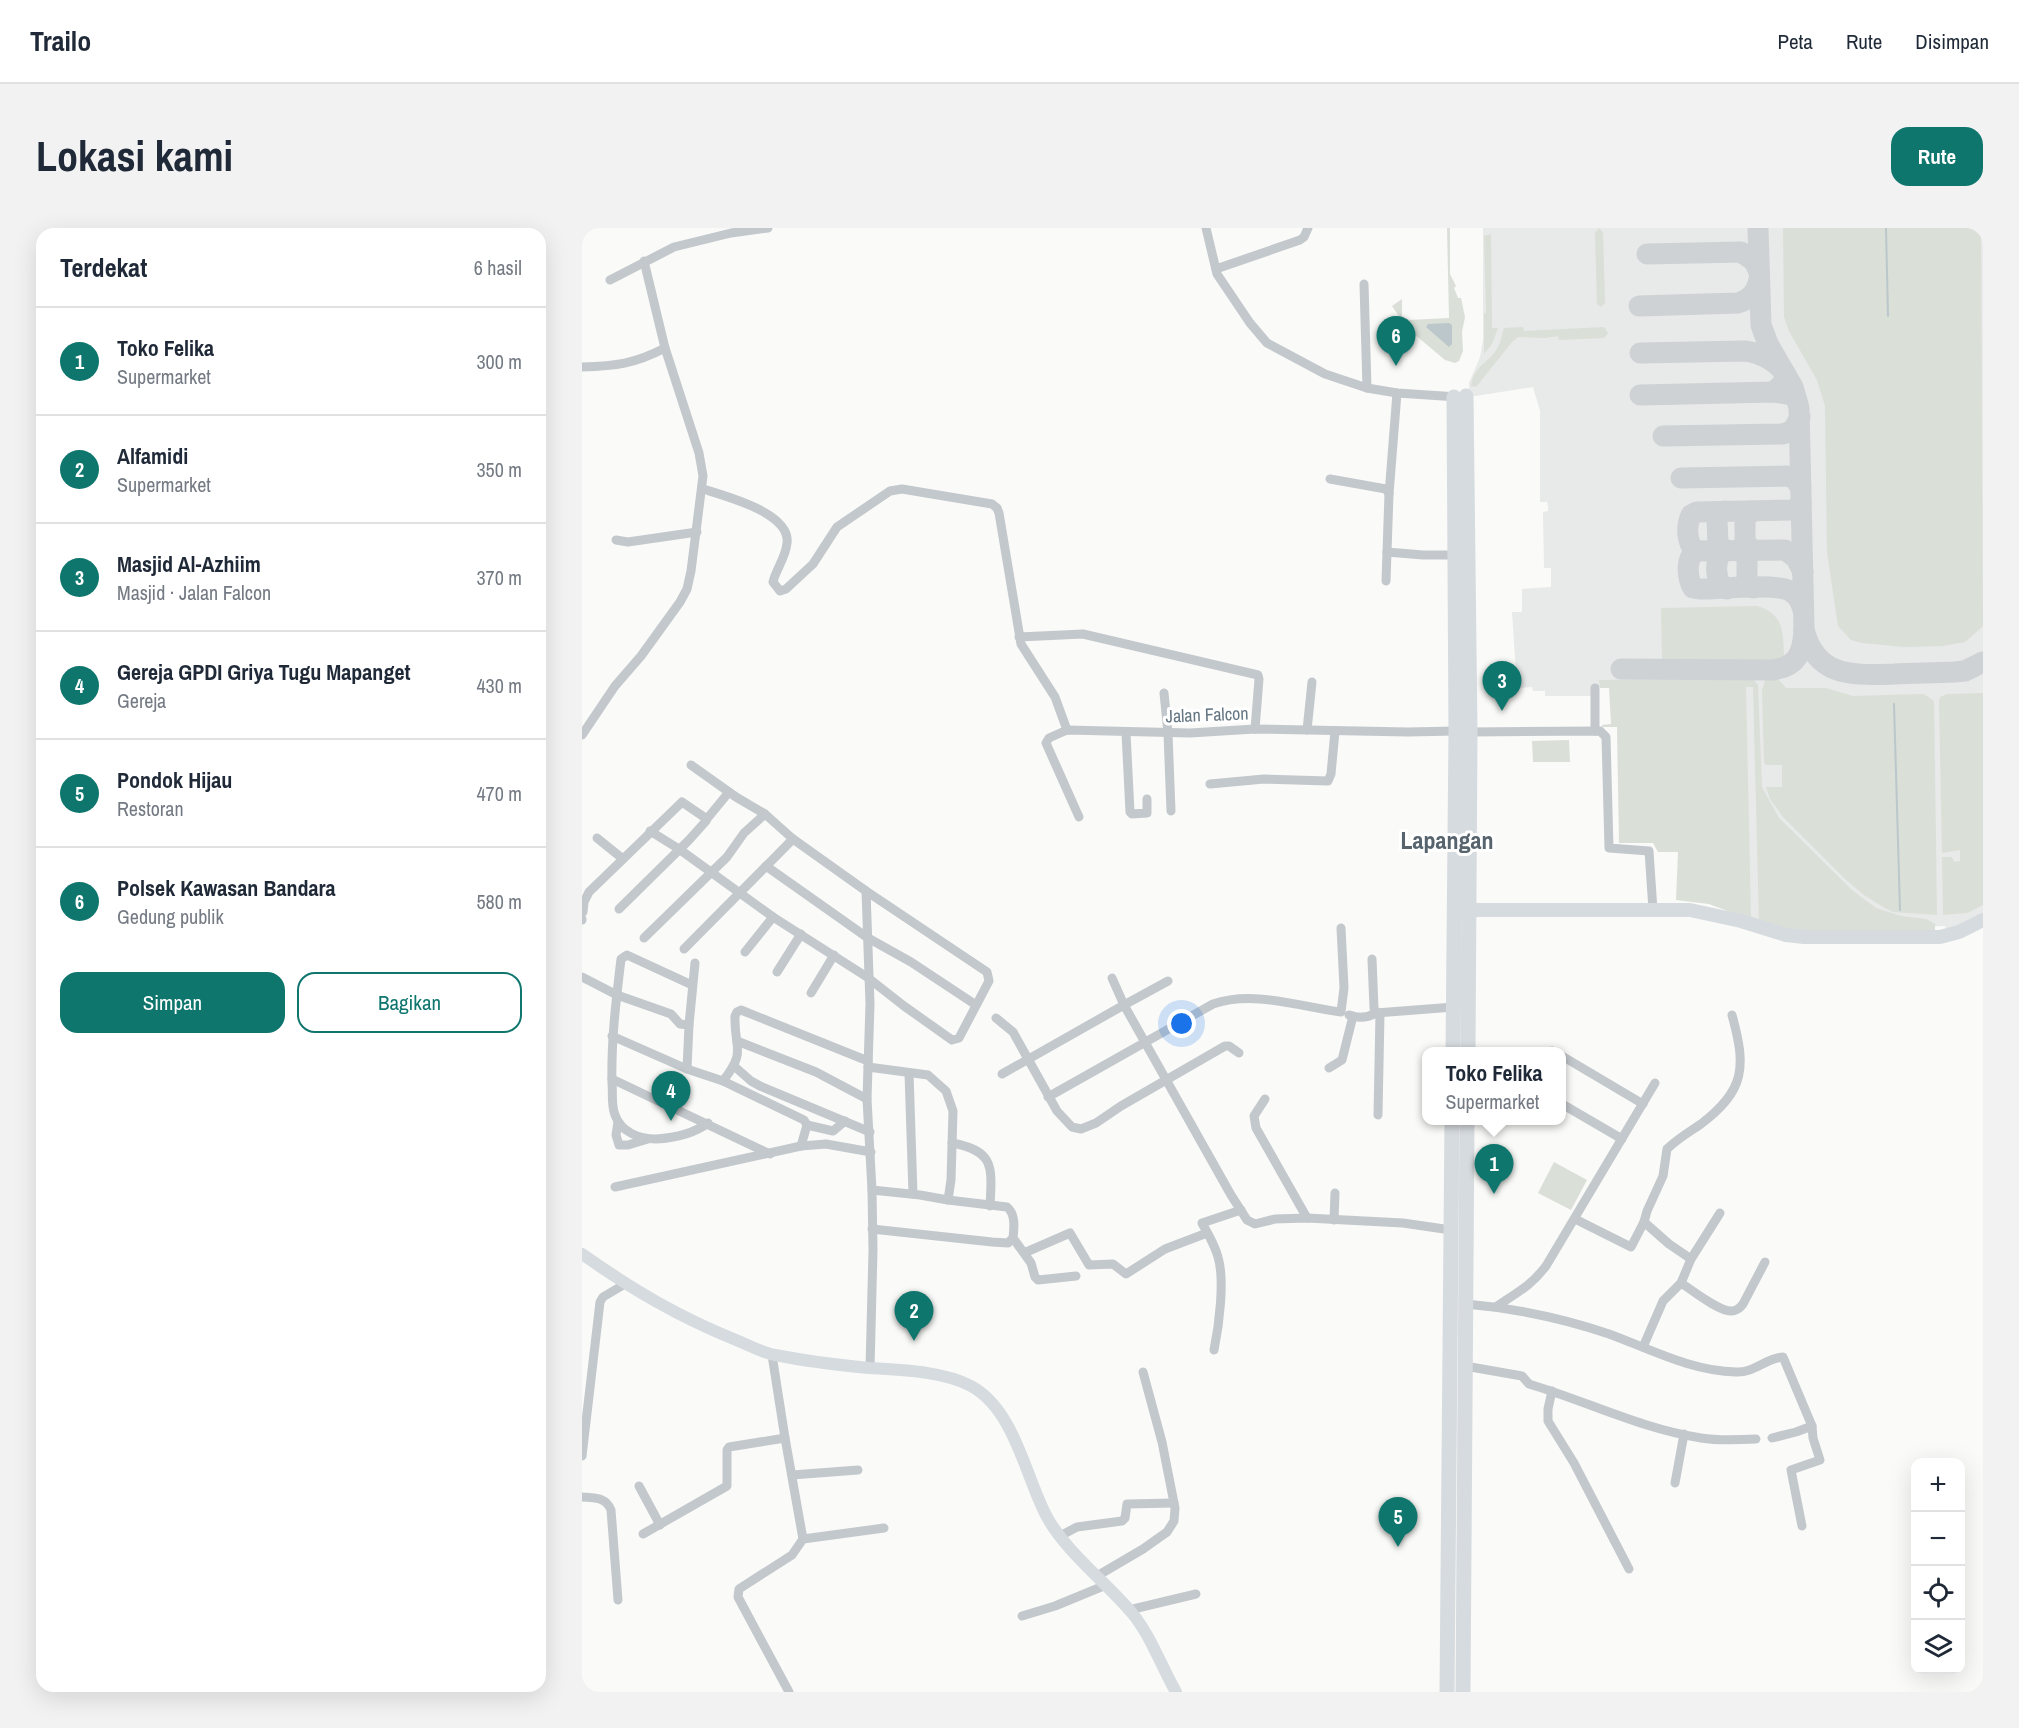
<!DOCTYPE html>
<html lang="id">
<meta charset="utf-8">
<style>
body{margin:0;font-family:"Archivo Narrow",sans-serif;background:#f2f2f3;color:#1f2937}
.controls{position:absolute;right:18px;bottom:18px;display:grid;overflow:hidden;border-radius:12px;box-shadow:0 6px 24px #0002}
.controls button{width:54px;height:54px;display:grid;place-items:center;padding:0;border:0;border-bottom:2px solid #e0e1e3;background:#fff;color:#1f2937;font:30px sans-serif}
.you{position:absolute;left:600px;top:796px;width:21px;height:21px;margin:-15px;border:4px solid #fff;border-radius:50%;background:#1a73e8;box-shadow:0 0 0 9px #1a73e833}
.badge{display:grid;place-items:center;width:39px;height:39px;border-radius:50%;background:#0f766e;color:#fff;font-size:20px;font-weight:700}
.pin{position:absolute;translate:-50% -50px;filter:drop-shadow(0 2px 3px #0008)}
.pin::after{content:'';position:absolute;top:32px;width:21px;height:18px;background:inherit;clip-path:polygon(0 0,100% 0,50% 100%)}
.popup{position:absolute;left:840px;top:819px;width:144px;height:78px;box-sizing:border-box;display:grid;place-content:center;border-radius:12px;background:#fff;filter:drop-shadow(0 2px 4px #0005);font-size:20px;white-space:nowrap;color:#747a83}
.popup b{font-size:22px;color:#1f2937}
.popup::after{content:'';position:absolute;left:50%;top:100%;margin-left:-12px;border:12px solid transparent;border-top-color:#fff}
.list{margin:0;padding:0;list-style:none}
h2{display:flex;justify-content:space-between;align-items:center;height:78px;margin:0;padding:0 24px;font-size:26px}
h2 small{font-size:20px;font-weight:400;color:#747a83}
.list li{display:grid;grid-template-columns:39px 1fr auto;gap:18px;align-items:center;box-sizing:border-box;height:108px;padding:0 24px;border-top:2px solid #e0e1e3}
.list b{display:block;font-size:22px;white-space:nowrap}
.list p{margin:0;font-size:20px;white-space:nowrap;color:#747a83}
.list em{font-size:20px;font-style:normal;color:#747a83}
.actions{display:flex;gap:12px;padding:18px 24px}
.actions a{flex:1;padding:14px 0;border:2px solid #0f766e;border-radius:18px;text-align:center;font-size:21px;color:#0f766e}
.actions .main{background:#0f766e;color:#fff}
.icon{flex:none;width:33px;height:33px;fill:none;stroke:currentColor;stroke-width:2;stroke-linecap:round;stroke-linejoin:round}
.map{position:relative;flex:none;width:1401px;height:1464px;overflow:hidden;border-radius:18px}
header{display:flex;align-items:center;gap:36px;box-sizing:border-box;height:84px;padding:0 30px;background:#fff;border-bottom:2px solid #e0e1e3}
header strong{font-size:28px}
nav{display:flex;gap:33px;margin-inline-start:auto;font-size:21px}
.intro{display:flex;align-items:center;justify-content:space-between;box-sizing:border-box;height:144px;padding:0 36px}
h1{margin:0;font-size:42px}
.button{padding:15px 27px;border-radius:18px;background:#0f766e;color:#fff;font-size:21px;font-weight:700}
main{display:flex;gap:36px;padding:0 36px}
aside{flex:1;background:#fff;border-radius:18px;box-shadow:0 6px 24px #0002}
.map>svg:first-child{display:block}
.built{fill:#e8e9e9}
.green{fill:#dadfd7}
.water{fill:#bbc7cb}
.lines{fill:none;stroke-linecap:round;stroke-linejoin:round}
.stream{stroke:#bbc7cb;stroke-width:2}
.taxiway{stroke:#ced2d4;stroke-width:21}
.minor{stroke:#c3c8cc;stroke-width:9}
.secondary{stroke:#d6dbdf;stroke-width:12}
.primary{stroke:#d6dbdf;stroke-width:14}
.trunk{stroke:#d6dbdf;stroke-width:15}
.labels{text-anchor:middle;stroke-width:6;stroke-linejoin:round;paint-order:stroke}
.street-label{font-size:18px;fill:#657683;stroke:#fff}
.district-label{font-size:24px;font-weight:bold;fill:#57646e;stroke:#fff}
</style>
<header>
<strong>Trailo</strong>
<nav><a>Peta</a><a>Rute</a><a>Disimpan</a></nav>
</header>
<div class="intro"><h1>Lokasi kami</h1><a class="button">Rute</a></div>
<main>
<aside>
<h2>Terdekat<small>6 hasil</small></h2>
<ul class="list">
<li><span class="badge">1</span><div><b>Toko Felika</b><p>Supermarket</p></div><em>300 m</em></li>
<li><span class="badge">2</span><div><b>Alfamidi</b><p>Supermarket</p></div><em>350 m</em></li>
<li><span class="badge">3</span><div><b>Masjid Al-Azhiim</b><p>Masjid · Jalan Falcon</p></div><em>370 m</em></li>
<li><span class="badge">4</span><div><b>Gereja GPDI Griya Tugu Mapanget</b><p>Gereja</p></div><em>430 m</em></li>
<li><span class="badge">5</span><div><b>Pondok Hijau</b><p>Restoran</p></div><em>470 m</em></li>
<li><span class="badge">6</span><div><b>Polsek Kawasan Bandara</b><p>Gedung publik</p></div><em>580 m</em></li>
</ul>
<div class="actions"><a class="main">Simpan</a><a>Bagikan</a></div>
</aside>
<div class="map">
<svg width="1401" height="1464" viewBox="0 0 1401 1464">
<rect width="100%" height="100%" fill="#fafaf8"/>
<!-- built -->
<path class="built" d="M901,0H1401V687L1364,702L1363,698L1214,704L1152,685L1030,459H1016L1010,468H963V463H951L950,459L935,460L930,384H940V361L969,359V340H962L961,284L966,283V279L965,274H958V183L951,159L894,168H890L887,163V155L898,129L901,112Z"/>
<!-- green -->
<g class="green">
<path d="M865,0H868V46L874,58L872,60L876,70H879L883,89L880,104L881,123L877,133L873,135L863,132L825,100L810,78L820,71V88L827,92L867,90Z"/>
<path d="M1017,0L1021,5L1023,75L1019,79L1015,76L1013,5Z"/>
<path d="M1201,0H1399L1401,398L1383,414L1360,418L1322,419L1280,415L1269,412L1256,398L1245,324L1243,178L1235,152L1207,103L1202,89Z"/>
<path d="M909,6L910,100H916L910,116L902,126V86L904,85L902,8Z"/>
<path d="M941,99L942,103L1022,99L1026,105L1022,110L977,112L976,108L963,110L936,109L930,114L894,159L889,158C892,136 908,135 916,119C919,114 920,106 922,100Z"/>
<path d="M1175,378C1202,386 1201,404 1202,428L1196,433L1083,434L1080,431L1079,380Z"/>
<path d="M1190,449L1197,452L1204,460H1244L1271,468L1342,466L1352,473L1355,687L1311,684L1301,679L1282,667L1261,649L1201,589L1188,571L1184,559H1200V537H1184L1182,534L1180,463L1183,452Z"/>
<path d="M1158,450L1171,451L1176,457L1180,559L1197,590L1270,662L1294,680L1319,688L1344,691L1353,696V702L1201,704L1177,694L1171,459H1164L1169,692L1127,676L1094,672L1096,624H1076L1071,615H1037L1035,499H1020V497L1029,496L1027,460H1018L1017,452Z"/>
<path d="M1401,465V677L1385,685L1361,687L1360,629H1370L1372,634L1378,633V622L1360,625L1357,474L1358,469L1365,466Z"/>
<path d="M987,512L988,534H951L950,513Z"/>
<path d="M972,934L1005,952L989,982L956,965Z"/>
</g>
<!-- water -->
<path class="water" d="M867,95L870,97V116L867,119L844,99L846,96Z"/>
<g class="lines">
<!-- stream -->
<g class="stream">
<path d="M1304,0L1306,88"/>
<path d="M1312,476L1318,682"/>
</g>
<!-- taxiway -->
<g class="taxiway">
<path d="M1065,26L1159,24L1172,33L1177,44"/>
<path d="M1057,78L1156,75C1169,71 1175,63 1177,51"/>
<path d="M1058,125L1163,123C1180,125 1192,132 1203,145L1201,155L1192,164"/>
<path d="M1058,167L1192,164L1204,166"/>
<path d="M1081,208L1201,206L1211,202L1218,189"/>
<path d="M1099,250L1205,248L1213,251L1219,260"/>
<path d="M1219,273L1216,280L1211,282L1115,284L1109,287C1104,298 1104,317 1115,323L1203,322L1214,330L1221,344"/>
<path d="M1143,283L1137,286L1135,292L1136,316L1143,322C1131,329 1132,356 1145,361"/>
<path d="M1170,283L1163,290V315L1171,322L1165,325V355L1172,360"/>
<path d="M1115,323C1103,329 1105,350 1111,360L1117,361C1137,361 1194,355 1208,363C1216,367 1219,374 1221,382"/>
<path d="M1222,402C1235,450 1270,447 1312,446C1332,445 1352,445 1372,444L1383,443L1401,434"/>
<path d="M1039,441L1190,442C1216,439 1221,424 1222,401L1217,180L1211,159L1186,116L1179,97L1176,0"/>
</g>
<!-- minor -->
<g class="minor">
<path d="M624,0L635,46L668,95L685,115L743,146L785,160L815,165L876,169"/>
<path d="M62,33L83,120"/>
<path d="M634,41L718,12L722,9L726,0"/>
<path d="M28,52L92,19L149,5L186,0"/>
<path d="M782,56L785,160"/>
<path d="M0,139C34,138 52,136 83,120L117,225L121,248L109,343L105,361L98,374L59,428L33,458L0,507"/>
<path d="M748,251L804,261L807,266L805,324L841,327H872"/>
<path d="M121,261C143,268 209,285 205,315C204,329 194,341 191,354L198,363L204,361L231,336L255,299L308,263L320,261L410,276L415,280L417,285L439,416L473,469L485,502"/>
<path d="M807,266L815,165"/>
<path d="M34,312L46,314L115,304"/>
<path d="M804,353L805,324"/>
<path d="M437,409L501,406L676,447L677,451L673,501"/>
<path d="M582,465L586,505L589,583"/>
<path d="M725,502L730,454"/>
<path d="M1013,503V460"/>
<path d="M888,504L1018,503L1024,509L1027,620L1067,623L1071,682"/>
<path d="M544,505L548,584L550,586L565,585V571"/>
<path d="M628,556L682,551L746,553L749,546L753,503"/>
<path d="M497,589L464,515L467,510L485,502L608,505L673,501L826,504L874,503"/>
<path d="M124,592L147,564"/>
<path d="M68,603L97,621L191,689L285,749L322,778L370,812L377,810L407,753L405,744L284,663L211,611L183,586L154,569L109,537"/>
<path d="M15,610L41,631"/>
<path d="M184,638L286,710L329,734L394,777"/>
<path d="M284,663L288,776L285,871L290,962L291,1022L288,1140"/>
<path d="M1,684L2,674L7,664L100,574L122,589L124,593L107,612L37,681"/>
<path d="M0,692V691"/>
<path d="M62,710L145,629L162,605L183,586"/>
<path d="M102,721L211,611"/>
<path d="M163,724L191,689"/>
<path d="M790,731L792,780L794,785L872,779"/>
<path d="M195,744L219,706"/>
<path d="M0,749L35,767L89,786L98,796L107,797L105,841"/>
<path d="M586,753L542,777L649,967L665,992L673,996L693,991L725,990L821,995L869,1002"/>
<path d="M110,757L45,727L39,731C34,773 29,813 30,855C31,866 29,877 33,887C39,904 57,911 74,911C92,910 111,906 126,895"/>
<path d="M229,765L252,727"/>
<path d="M767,787C777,791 785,790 794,785"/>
<path d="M414,790L431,804L475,883L490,899L499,901L514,895L539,878L643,818H647L657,825"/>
<path d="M107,797L113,735"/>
<path d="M30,808L105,841L141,853L222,892L225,897L219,918"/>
<path d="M155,813L234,844L285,871"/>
<path d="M970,823L971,824"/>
<path d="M980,828L1061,876"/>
<path d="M152,838L169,853L178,858L288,904"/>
<path d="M286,839L346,847L364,863L371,883L369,952L366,972L338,967L290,962"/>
<path d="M747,840L760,832L771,788"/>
<path d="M327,845L331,966"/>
<path d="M420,846L542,777L530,750"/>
<path d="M30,851L188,926"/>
<path d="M141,853C165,822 152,822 153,788L155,784L159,782L286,833"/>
<path d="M466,869L631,776C672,762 718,779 759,784L762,760L759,700"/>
<path d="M683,871L672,888L674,900L725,990"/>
<path d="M980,876L1040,911"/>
<path d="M796,887L798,785"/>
<path d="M36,894L34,907L37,917H46L66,911"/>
<path d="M225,897L251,903L263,893"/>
<path d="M370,915C413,923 410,939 408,978"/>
<path d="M33,959L219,918L244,916L289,924"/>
<path d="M993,991L1049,1019L1062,994"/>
<path d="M752,992L753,965"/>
<path d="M290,1001L410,1014L426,1015L431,1010C432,1001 434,986 425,979L366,972"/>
<path d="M431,1010L449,1035L453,1049L456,1052L494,1048"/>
<path d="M442,1025L488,1005L507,1037L531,1036L544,1046L583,1021L625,1005"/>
<path d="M1109,1031L1087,1016L1062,994L1065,983L1081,948L1085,921C1095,911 1107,904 1119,896C1164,862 1164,838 1150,787"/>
<path d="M1099,1055C1110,1062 1136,1083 1149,1083C1154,1083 1158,1080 1161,1076L1183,1034"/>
<path d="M884,1076C930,1080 983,1091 1027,1106C1068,1121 1109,1143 1154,1144C1172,1145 1184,1130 1201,1129L1230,1198L1214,1204L1190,1210"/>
<path d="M914,1079C935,1064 947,1060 964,1038L1073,855"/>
<path d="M1061,1119L1081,1073L1099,1055L1109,1031L1138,985"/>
<path d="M632,1122C637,1098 643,1052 636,1029C633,1017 626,1006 620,995L659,982"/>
<path d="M883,1138L940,1148L947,1156C1004,1173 1060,1201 1119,1210C1137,1213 1156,1212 1174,1211"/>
<path d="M970,1163L966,1181V1193L992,1235L1047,1341"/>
<path d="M203,1210L221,1311L210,1327L157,1361L156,1369L207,1464"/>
<path d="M0,1228L18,1074L21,1069L43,1056"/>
<path d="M210,1247L276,1242"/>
<path d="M1093,1255L1102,1206"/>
<path d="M57,1258L78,1297"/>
<path d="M0,1269C13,1270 24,1269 29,1282L36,1372"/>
<path d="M1220,1298L1209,1242L1238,1232L1231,1210L1230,1198"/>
<path d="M61,1306L145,1258V1222L147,1219L203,1210L190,1127"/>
<path d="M478,1308L495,1299L540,1293L543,1290L545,1276L592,1275"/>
<path d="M221,1311L302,1300"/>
<path d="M515,1348L561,1321L585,1304L592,1293L593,1280L580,1214L561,1144"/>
<path d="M547,1382L614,1366"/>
<path d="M440,1388L473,1378L524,1357"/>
</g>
<!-- secondary -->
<path class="secondary" d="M0,1026C51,1062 97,1089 154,1112C167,1117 180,1125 193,1127C223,1133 256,1137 287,1140C319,1142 361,1143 389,1158C433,1182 443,1248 465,1289C484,1324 524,1354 550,1385C569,1408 579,1438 594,1464"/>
<!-- primary -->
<path class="primary" d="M876,682H1108L1159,693L1204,707L1222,709H1358L1377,704L1401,692"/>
<!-- trunk -->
<g class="trunk">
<path d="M884,168L888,504L886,824"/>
<path d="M871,824L874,503L872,169"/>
<path d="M865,1464L870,892"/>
<path d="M881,1464L885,892"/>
</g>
</g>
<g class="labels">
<!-- street labels -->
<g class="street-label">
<text transform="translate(625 487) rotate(-2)" y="6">Jalan Falcon</text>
</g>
<!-- district labels -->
<g class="district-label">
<text x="865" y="621">Lapangan</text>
</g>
</g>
</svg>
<div class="controls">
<button>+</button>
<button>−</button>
<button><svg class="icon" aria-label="locate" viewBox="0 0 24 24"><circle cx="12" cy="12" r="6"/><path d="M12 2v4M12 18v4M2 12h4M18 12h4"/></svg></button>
<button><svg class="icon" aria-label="layers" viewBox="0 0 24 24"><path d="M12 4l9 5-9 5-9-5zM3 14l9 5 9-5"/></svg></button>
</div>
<div class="you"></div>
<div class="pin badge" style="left:912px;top:966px">1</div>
<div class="popup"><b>Toko Felika</b>Supermarket</div>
<div class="pin badge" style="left:332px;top:1113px">2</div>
<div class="pin badge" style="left:920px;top:483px">3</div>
<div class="pin badge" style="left:89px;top:893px">4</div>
<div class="pin badge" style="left:816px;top:1319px">5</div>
<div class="pin badge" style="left:814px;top:138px">6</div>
</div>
</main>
